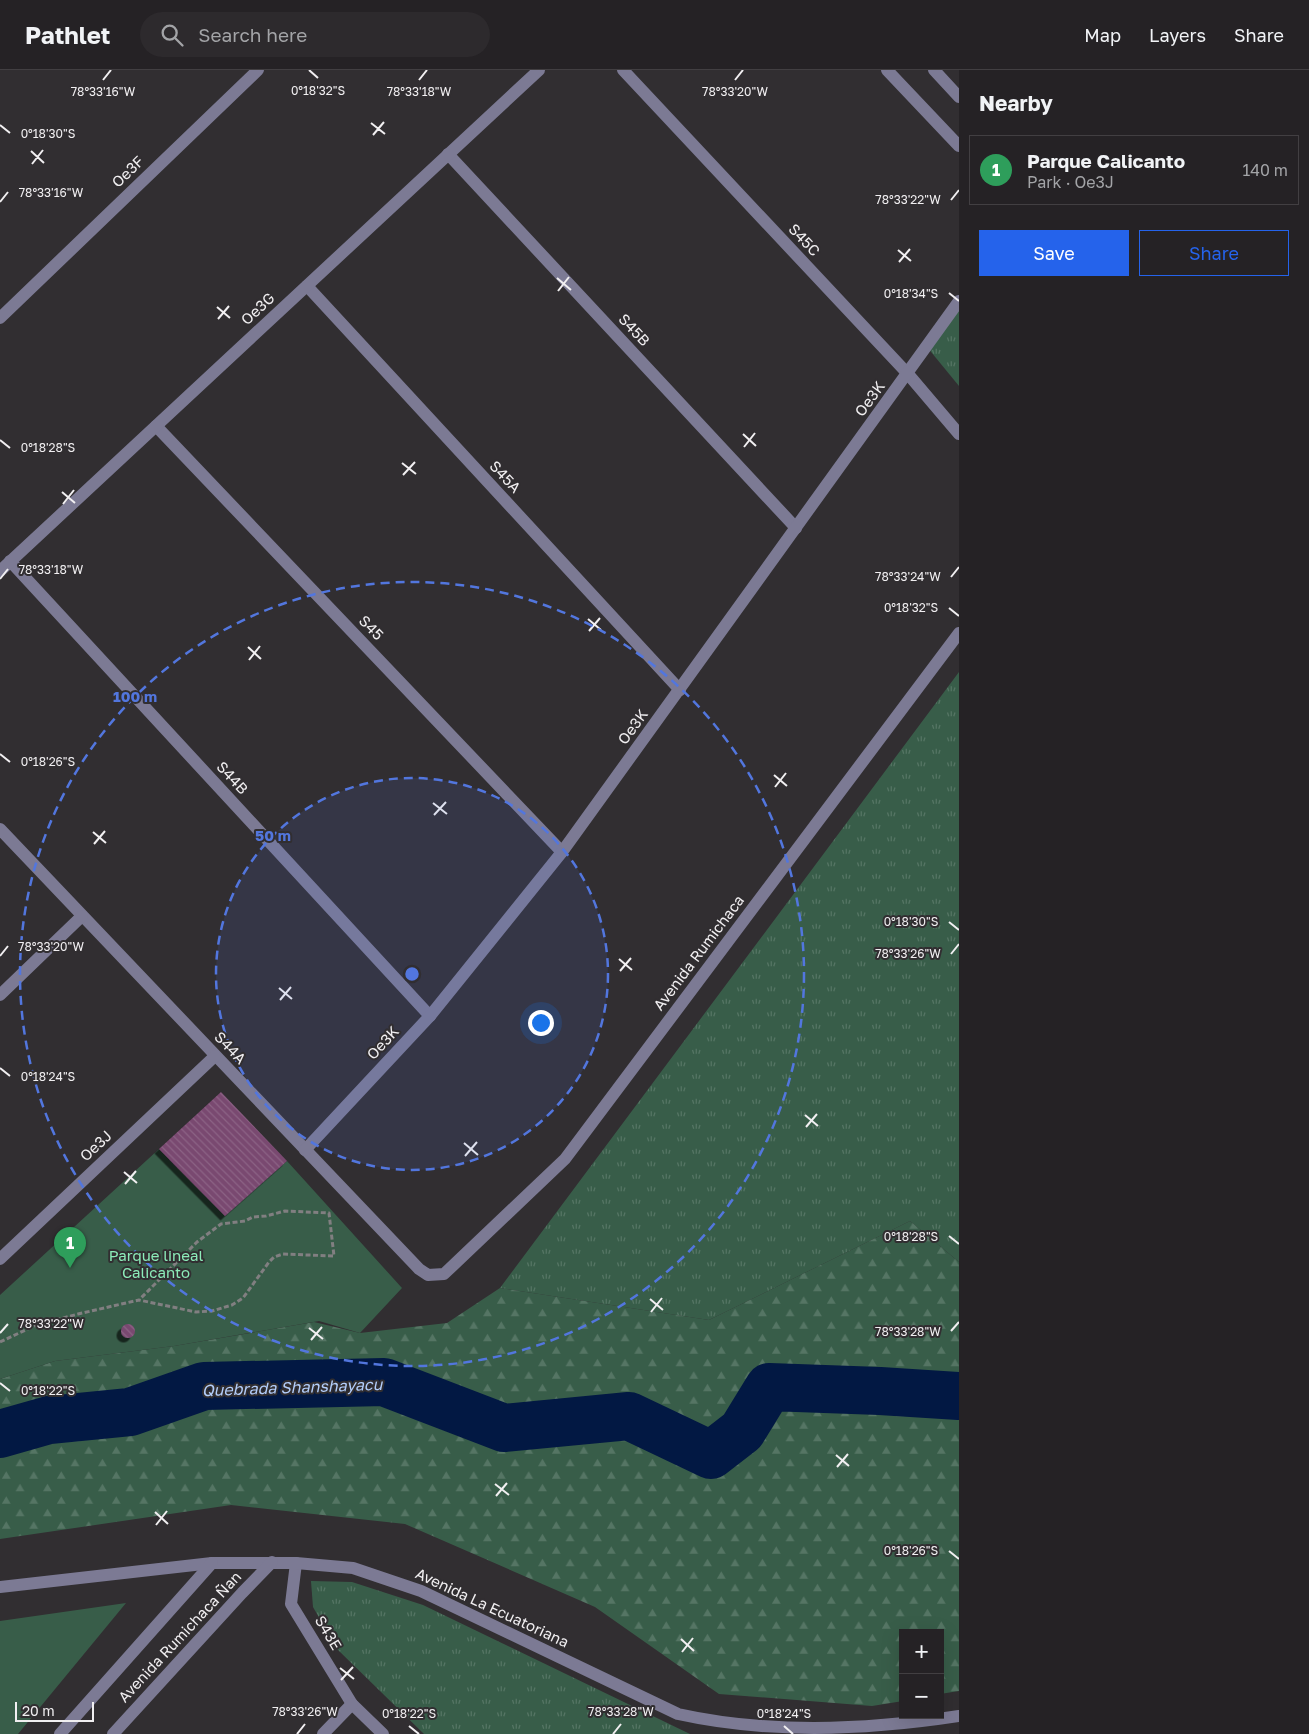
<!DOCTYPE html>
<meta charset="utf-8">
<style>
body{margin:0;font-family:"Golos Text",sans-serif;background:#2d2a2d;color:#f1f3f6}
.controls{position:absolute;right:15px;bottom:15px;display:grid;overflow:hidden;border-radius:0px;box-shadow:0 5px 20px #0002}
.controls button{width:45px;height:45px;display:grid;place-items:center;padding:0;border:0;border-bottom:1px solid #423f42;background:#252225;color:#f1f3f6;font:25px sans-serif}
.scale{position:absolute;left:15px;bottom:12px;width:79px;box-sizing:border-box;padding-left:5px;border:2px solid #f1eff1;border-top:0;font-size:14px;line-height:18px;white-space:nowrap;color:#f1eff1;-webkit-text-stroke:4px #312e31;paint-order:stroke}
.you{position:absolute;left:540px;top:952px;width:18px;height:18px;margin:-12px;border:4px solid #fff;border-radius:50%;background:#1a73e8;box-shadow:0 0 0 8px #1a73e833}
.badge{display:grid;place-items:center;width:32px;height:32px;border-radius:50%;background:#2563eb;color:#fff;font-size:16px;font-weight:700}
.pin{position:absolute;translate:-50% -41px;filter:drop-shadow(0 1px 2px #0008)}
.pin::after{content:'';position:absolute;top:26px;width:18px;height:15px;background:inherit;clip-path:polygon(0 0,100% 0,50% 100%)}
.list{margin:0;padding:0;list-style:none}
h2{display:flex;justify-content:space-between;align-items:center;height:65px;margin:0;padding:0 20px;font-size:21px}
h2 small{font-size:16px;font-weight:400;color:#a3a4a7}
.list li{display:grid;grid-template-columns:32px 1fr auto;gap:15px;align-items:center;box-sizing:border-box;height:70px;margin:0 10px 10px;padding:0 10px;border:1px solid #423f42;border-radius:0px}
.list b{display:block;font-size:19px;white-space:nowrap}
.list p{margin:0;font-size:16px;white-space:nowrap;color:#a3a4a7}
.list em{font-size:16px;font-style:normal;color:#a3a4a7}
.actions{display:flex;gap:10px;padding:15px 20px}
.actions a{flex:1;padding:11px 0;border:1px solid #2563eb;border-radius:0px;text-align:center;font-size:18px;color:#2563eb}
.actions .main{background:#2563eb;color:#fff}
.icon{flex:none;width:28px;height:28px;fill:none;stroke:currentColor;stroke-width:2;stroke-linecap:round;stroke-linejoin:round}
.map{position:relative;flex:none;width:959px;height:1664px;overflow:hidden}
header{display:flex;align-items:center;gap:30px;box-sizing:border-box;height:70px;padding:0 25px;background:#252225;border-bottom:1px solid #423f42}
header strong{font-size:24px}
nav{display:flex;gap:28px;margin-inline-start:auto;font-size:18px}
.search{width:350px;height:45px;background:#2d2a2d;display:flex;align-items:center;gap:12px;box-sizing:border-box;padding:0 18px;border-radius:28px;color:#a3a4a7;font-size:19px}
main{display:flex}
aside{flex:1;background:#252225}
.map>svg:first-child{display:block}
.grass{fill:url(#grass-tufts)}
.forest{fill:url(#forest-firs)}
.park{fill:#385d49}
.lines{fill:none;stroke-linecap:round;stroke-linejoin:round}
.river{stroke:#021843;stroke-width:48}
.building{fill:url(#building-back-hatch);filter:url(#shadow)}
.path{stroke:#817f81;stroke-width:3;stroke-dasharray:5 2.5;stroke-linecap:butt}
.minor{stroke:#7c7a94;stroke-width:12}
.ticks{fill:none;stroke:#f1eff1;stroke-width:2}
.ring{fill:none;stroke:#5276de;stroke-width:2.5;stroke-dasharray:9 6}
.labels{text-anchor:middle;stroke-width:4;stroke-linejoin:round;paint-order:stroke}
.street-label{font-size:15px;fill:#f1eff1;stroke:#312e31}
.park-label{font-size:15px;fill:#8cecb9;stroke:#312e31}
.water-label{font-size:16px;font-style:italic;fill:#b3cefb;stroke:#312e31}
.ticks-label{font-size:12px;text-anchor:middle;fill:#f1eff1;stroke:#312e31;stroke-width:4;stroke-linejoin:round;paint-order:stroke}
.centre{fill:#5276de;stroke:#312e31;stroke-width:2.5}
.ring-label{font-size:15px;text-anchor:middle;font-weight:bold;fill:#5276de;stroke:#312e31;stroke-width:4;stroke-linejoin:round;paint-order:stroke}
</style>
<header>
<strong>Pathlet</strong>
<div class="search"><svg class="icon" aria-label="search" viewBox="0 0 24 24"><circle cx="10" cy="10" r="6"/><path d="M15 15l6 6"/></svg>Search here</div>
<nav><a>Map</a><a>Layers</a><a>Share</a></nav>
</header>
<main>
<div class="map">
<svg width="959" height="1664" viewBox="0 0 959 1664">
<defs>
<pattern id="grass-tufts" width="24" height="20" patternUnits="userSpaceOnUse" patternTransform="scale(1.25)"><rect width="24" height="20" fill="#385d49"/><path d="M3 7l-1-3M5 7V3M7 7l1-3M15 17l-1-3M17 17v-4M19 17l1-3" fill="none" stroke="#557564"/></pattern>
<pattern id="forest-firs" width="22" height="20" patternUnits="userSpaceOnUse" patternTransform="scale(1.25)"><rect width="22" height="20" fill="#385d49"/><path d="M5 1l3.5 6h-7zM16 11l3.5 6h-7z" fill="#557564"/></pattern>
<pattern id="building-back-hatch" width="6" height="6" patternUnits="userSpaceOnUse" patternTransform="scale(1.25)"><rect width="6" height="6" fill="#794870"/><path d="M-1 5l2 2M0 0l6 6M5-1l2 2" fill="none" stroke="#8c6385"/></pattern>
<filter id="shadow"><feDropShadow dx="-4.5" dy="4.5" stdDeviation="0" flood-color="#0009"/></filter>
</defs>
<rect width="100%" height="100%" fill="#312e31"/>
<!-- grass -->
<g class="grass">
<path d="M959,231V316L927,277Z"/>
<path d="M959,602V1192L910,1151L709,1250L500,1218Z"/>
<path d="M311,1511L352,1512L423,1535L690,1664H424L337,1579L313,1537Z"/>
</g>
<!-- forest -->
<path class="forest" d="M910,1151L959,1192V1621L940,1624V1563H903V1631L872,1636L719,1624L595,1537L405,1454L231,1435L0,1469V1309L55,1291L174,1276L314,1252L360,1263L447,1253L500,1218L709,1250Z"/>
<!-- park -->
<g class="park">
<path d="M159,1079L225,1146L287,1091L402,1218L360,1263L319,1251L174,1276L55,1291L0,1309V1225Z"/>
<path d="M126,1533L18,1664H0V1551Z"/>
</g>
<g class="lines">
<!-- river -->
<path class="river" d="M0,1364L49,1350L130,1342L204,1316L384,1312L504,1358L629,1346L711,1385L742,1361L769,1317L880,1321L959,1326"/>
</g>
<!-- building -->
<g class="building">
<path d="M221,1022L287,1091L225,1146L159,1079Z"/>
<circle cx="128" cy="1261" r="7"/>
</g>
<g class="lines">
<!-- path -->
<path class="path" d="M0,1272L34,1256L78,1244L139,1230L196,1242L212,1241L232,1235L243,1228L269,1192L274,1187L283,1184L334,1186L329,1143L285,1141L266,1146L253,1147L245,1151L221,1154L197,1172L139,1230"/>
<!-- minor -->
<g class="minor">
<path d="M623,0L908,304L959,364"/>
<path d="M887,0L959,76"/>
<path d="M934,0L959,27"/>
<path d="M448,84L796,458"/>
<path d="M307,216L680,620"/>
<path d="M0,248L258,0"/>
<path d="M156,356L562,782"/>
<path d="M10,491L430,946"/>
<path d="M0,501L539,0"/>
<path d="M0,759L419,1199L428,1205L444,1204L565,1089L959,563"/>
<path d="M0,925L82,846"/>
<path d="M305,1080L430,946L562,782L959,231"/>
<path d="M0,1189L215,986"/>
<path d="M296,1493L291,1534L352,1634L383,1664"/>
<path d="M0,1517L212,1493H296L353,1498L421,1521L678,1644C768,1664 868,1660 959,1646"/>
<path d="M60,1664L212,1493"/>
<path d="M113,1664L242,1523L272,1492"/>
<path d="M323,1664L352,1634"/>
</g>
</g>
<!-- ticks -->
<path class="ticks" d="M309,0L318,8M103,10L111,0M419,10L427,0M735,10L743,0M371,53L385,64M0,55L10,63M373,65L384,52M31,81L44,93M32,94L43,80M951,130L959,120M0,132L8,122M898,180L911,191M899,192L910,179M557,208L571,220M558,221L569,207M949,223L959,231M217,237L230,248M218,249L229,236M743,364L756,376M0,370L10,378M744,377L755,363M402,393L416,404M403,405L415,392M62,422L75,433M63,434L74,420M951,507L959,497M0,509L8,499M949,538L959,546M588,549L601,560M589,561L600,548M248,577L261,589M249,590L260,576M0,684L10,692M774,705L787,716M775,717L786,703M433,733L447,744M434,745L446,732M93,762L106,773M94,774L105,761M949,852L959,860M951,884L959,874M0,886L8,876M619,889L632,900M620,901L631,888M279,918L292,929M280,930L291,917M0,998L10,1006M805,1045L818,1056M806,1057L817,1044M464,1073L478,1085M465,1086L477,1072M124,1102L137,1113M125,1114L136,1101M949,1166L959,1174M650,1229L663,1240M651,1242L662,1228M309,1258L323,1269M951,1261L959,1252M0,1263L8,1254M311,1270L322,1257M0,1313L10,1321M836,1385L849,1396M837,1397L848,1384M495,1414L509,1425M496,1426L507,1413M155,1442L168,1454M156,1455L167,1441M949,1481L959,1489M681,1569L694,1581M682,1582L693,1568M340,1598L354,1609M341,1610L353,1597M409,1656L419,1664M784,1656L793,1664M297,1664L305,1654M613,1664L621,1654"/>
<!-- distance rings -->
<circle cx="412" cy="904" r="196" fill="#5276de" fill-opacity=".12"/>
<g class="ring">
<circle cx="412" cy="904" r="196"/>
<circle cx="412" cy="904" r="392"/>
</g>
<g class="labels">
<!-- street labels -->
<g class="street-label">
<text transform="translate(128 102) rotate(-44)" y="5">Oe3F</text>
<text transform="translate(804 170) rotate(47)" y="5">S45C</text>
<text transform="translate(258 239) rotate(-43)" y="5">Oe3G</text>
<text transform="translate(634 260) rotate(47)" y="5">S45B</text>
<text transform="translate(870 329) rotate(-54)" y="5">Oe3K</text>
<text transform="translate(505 407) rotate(47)" y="5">S45A</text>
<text transform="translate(371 558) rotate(46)" y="5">S45</text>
<text transform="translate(633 657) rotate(-54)" y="5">Oe3K</text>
<text transform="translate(232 708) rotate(47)" y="5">S44B</text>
<text transform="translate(699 883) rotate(-53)" y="5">Avenida Rumichaca</text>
<text transform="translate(383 973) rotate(-47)" y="5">Oe3K</text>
<text transform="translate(230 978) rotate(46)" y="5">S44A</text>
<text transform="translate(96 1076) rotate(-43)" y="5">Oe3J</text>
<text transform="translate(492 1538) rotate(25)" y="5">Avenida La Ecuatoriana</text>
<text transform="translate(328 1563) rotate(59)" y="5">S43E</text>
<text transform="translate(180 1567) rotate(-47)" y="5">Avenida Rumichaca Ñan</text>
</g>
<!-- park labels -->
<g class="park-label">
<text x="156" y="1191">Parque lineal<tspan x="156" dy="17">Calicanto</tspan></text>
</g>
<!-- water labels -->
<g class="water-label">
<text transform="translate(292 1317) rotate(-2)" y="6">Quebrada Shanshayacu</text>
</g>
</g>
<g class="ticks-label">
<text x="318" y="25">0°18'32"S</text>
<text x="103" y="26">78°33'16"W</text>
<text x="419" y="26">78°33'18"W</text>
<text x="735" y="26">78°33'20"W</text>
<text x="48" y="68">0°18'30"S</text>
<text x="51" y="127">78°33'16"W</text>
<text x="908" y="134">78°33'22"W</text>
<text x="911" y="228">0°18'34"S</text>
<text x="48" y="382">0°18'28"S</text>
<text x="51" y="504">78°33'18"W</text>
<text x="908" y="511">78°33'24"W</text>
<text x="911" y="542">0°18'32"S</text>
<text x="48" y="696">0°18'26"S</text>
<text x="911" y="856">0°18'30"S</text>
<text x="51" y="881">78°33'20"W</text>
<text x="908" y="888">78°33'26"W</text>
<text x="48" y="1011">0°18'24"S</text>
<text x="911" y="1171">0°18'28"S</text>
<text x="51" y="1258">78°33'22"W</text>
<text x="908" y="1266">78°33'28"W</text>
<text x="48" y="1325">0°18'22"S</text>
<text x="911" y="1485">0°18'26"S</text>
<text x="305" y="1646">78°33'26"W</text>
<text x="621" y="1646">78°33'28"W</text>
<text x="409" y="1648">0°18'22"S</text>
<text x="784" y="1648">0°18'24"S</text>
</g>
<circle cx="412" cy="904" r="8" class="centre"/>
<g class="ring-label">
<text x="135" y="632">100 m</text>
<text x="273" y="771">50 m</text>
</g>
</svg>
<div class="controls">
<button>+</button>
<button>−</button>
</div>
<div class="scale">20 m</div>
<div class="you"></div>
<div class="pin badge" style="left:70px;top:1198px;background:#2e9e5b">1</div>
</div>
<aside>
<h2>Nearby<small></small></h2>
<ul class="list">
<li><span class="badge" style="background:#2e9e5b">1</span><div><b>Parque Calicanto</b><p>Park · Oe3J</p></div><em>140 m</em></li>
</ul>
<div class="actions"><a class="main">Save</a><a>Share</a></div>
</aside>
</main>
